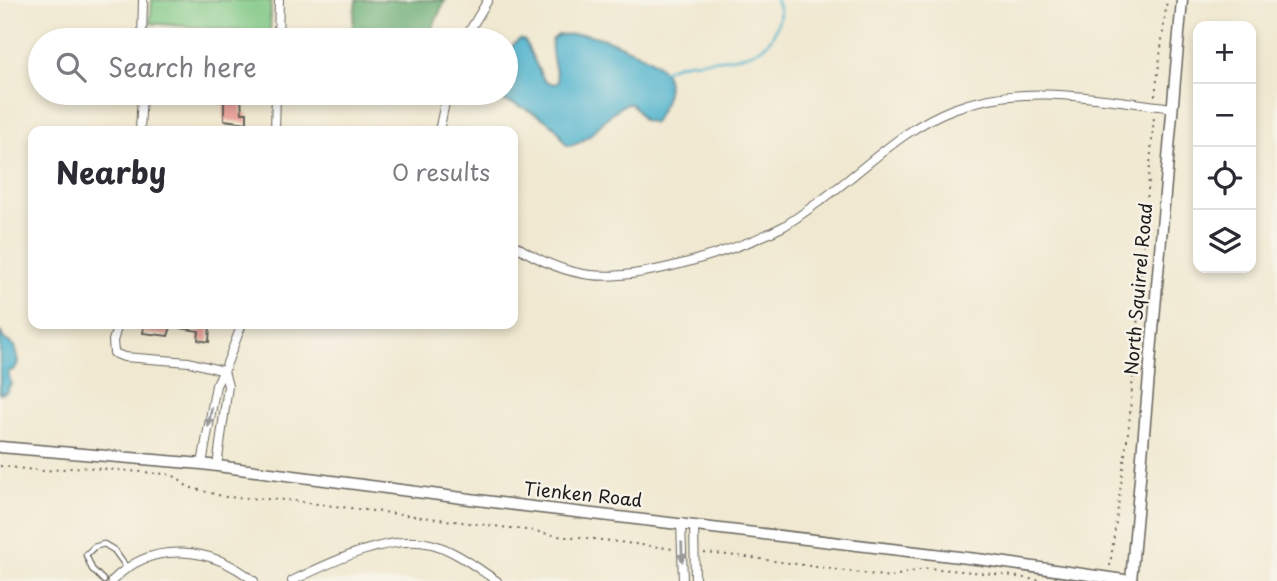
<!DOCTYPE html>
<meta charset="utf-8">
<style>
body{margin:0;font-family:"Playpen Sans",sans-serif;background:#f2f2f3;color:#2b2b33}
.controls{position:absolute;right:21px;top:21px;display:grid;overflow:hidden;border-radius:14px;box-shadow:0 4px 10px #0003}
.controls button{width:63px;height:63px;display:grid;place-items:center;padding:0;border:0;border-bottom:2px solid #e1e1e2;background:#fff;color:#2b2b33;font:35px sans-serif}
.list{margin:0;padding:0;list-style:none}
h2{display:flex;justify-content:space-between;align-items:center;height:91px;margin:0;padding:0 28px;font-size:30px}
h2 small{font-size:23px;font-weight:400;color:#7c7c81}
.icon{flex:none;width:38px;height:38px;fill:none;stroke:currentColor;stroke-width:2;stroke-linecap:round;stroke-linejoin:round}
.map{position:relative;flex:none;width:1277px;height:581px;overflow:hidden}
.search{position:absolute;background:#fff;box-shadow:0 4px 10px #0003;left:28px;top:28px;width:490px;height:77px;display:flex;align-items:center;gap:18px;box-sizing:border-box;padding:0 24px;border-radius:38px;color:#7c7c81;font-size:26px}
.panel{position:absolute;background:#fff;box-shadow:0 4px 10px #0003;left:28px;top:126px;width:490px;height:203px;border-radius:14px}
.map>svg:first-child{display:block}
.green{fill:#7fc885;stroke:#4e7250;stroke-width:2}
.forest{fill:#67ac72;stroke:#426447;stroke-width:2}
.water{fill:#4eb2cd;stroke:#356774;stroke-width:2}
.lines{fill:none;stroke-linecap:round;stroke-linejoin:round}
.stream{stroke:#4eb2cd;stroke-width:2.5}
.building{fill:#eba69d}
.service-casing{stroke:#66635b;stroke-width:7}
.minor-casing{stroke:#66635b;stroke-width:10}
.tertiary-casing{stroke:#66635b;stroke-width:13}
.path{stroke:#66635b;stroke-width:2;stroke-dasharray:2 5;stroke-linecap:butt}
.service{stroke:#fff;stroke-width:4.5}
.minor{stroke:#fff;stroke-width:8}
.tertiary{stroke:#fff;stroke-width:10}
.oneway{fill:#999}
.labels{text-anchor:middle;stroke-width:5;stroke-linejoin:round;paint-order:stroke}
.street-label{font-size:18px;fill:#1c1c1c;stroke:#f7f3e8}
</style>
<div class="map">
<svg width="1277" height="581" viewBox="0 0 1277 581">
<rect width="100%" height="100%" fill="#f7f3e8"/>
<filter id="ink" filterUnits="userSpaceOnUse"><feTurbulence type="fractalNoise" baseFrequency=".0143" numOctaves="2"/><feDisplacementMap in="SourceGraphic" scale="14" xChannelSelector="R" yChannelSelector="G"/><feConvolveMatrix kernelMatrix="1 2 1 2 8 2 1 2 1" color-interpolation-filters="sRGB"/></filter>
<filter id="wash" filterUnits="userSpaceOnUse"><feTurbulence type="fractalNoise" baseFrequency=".00686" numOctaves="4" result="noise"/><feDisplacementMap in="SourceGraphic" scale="28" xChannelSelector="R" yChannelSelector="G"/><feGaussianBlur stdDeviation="1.57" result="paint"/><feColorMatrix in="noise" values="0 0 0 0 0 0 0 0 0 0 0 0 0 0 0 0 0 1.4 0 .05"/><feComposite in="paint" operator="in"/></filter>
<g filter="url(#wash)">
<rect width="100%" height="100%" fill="#f0e8d0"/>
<!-- green -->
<path class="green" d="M152,0H271L270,34L150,23Z"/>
<!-- forest -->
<path class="forest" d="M356,0H445L427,40H351Z"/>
<!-- water -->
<g class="water">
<path d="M583,34C600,36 615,43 631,50C674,68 676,83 654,123L643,120L633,105L628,103C604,112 594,142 568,146C561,141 562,134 556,128C547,119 514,101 501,101C493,101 487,105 479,104V93H506C506,73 501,51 520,39L525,41L542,77L546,82L555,84L558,82C556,68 550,55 552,40L558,35Z"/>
<path d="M0,331L4,339L15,346L18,362L15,369L8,372L11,384L6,392L0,394Z"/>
</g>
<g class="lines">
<!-- stream -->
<path class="stream" d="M664,71C692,51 758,72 775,31C780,18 782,13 776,0"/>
</g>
<g id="blocks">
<!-- building -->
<g class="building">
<path d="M224,97H241L242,113H247V123L224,120Z"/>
<path d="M144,324H169L171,327L168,336L143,333Z"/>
<path d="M180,324H210L209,342L198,340L199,331L180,328Z"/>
</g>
</g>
</g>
<g filter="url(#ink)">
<use href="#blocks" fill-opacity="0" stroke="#66635b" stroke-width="2"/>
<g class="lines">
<!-- service casing -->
<g class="service-casing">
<path id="service" d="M104,581L92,569L86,555L94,547L104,544L114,550L127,568"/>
</g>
<!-- minor casing -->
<g class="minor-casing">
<g id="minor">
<path d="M142,40L143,0"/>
<path d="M278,40L279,0"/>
<path d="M464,40L488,0"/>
<path d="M140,131L142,93"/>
<path d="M275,131L276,93"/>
<path d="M439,131L447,93"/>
<path d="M513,244C536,259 563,272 591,275C641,281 738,250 784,226C797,218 810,208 823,199C866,168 903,128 953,109C1024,82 1100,99 1173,108"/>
<path d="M118,324L113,341L114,353L124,357L189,362L224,371"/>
<path d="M202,464L216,385L224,371L242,324"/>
<path d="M217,466L228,386L224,371"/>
<path d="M681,523L683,581"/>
<path d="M694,525L695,581"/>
<path d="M112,581C152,539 212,547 254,581"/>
<path d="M292,581C329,563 390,533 431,544C455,550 477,568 497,581"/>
</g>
</g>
<!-- tertiary casing -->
<g class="tertiary-casing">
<g id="tertiary">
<path d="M0,447L202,464L516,505L985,560L1131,581"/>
<path d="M1131,581L1182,0"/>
</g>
</g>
<!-- path -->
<g class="path">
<path d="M1155,96L1167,0"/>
<path d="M0,466L43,471L80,467L166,474L174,476L188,487L226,497L286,500L534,531L563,537H579L674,549"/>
<path d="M704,553L738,556L890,577L928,568L1006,575L1042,581"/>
<path d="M1110,566L1129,425L1154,116"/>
</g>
<!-- service -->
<use href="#service" class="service"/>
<!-- minor -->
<use href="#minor" class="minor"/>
<!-- tertiary -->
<use href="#tertiary" class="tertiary"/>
</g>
<!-- one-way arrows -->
<defs><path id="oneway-solid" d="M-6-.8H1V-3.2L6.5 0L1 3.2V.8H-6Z" transform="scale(1.75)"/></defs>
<g class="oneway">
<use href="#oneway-solid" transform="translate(210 417) rotate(100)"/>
<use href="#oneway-solid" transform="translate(682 552) rotate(88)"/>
</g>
</g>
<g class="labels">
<!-- street labels -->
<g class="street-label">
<text transform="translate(1139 289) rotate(-85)" y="6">North Squirrel Road</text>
<text transform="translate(583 495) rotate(6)" y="6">Tienken Road</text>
</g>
</g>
</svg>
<div class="controls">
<button>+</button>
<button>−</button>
<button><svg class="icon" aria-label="locate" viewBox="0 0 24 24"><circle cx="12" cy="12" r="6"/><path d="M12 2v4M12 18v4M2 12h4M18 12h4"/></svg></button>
<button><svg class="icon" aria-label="layers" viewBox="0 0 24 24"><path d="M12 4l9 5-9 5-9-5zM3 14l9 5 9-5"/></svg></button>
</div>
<div class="search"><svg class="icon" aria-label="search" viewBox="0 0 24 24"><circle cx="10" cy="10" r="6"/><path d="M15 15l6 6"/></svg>Search here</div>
<section class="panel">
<h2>Nearby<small>0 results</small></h2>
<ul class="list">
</ul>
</section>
</div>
